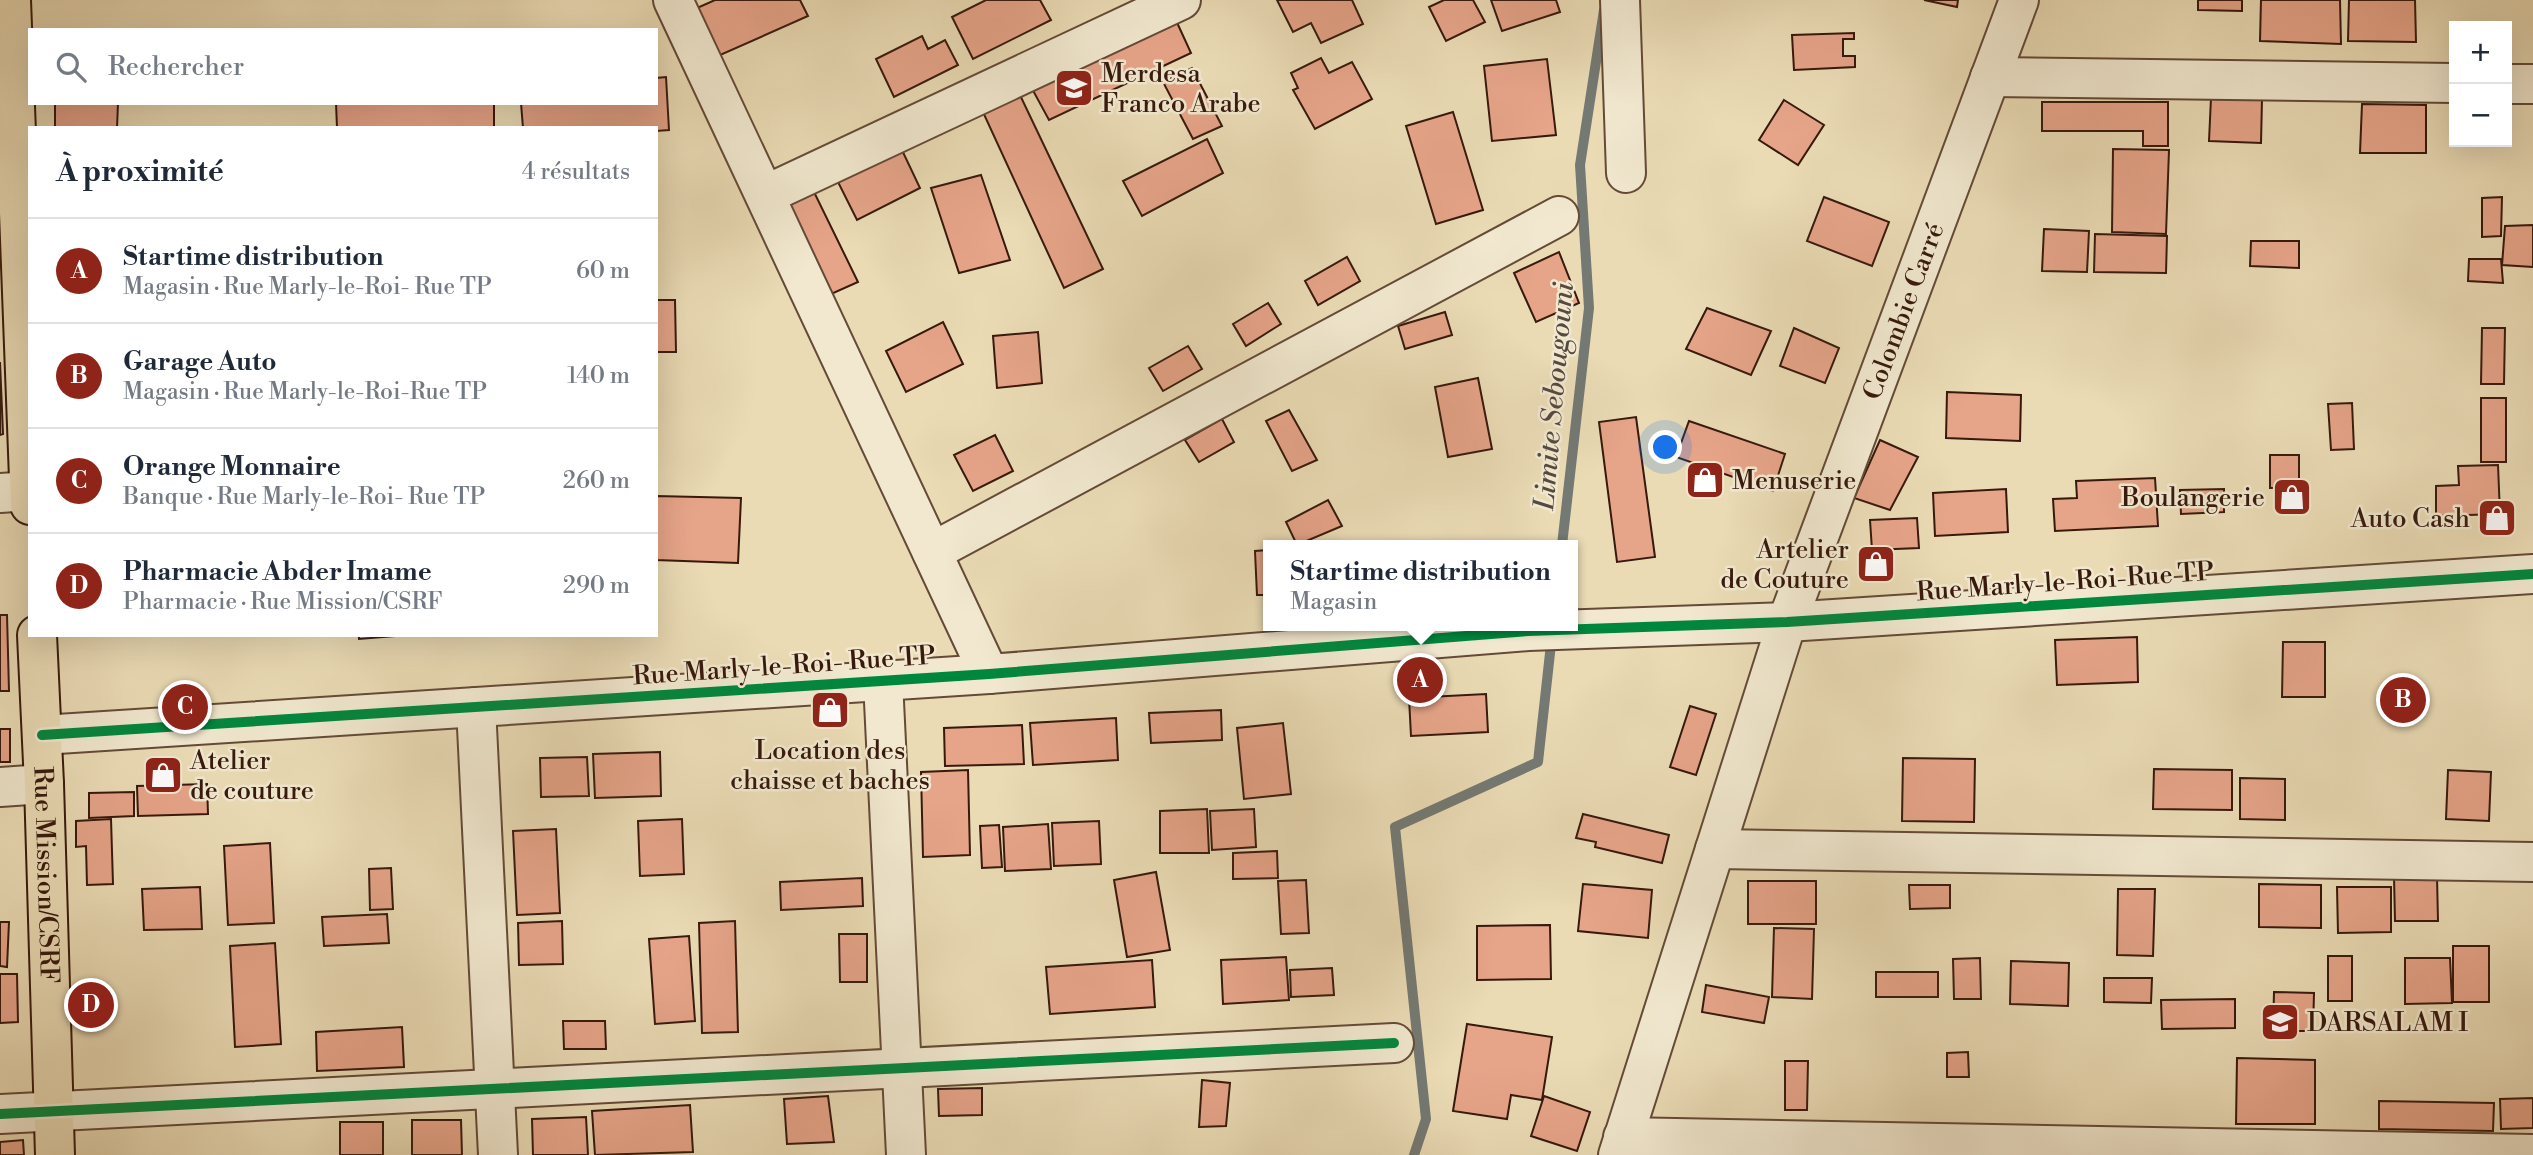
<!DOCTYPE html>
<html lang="fr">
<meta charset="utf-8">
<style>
body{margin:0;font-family:"Libre Bodoni",serif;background:#f2f2f3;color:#1f2937}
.controls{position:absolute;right:21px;top:21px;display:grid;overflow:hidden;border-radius:0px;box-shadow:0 7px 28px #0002}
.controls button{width:63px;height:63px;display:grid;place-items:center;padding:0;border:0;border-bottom:2px solid #e0e1e3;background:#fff;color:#1f2937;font:35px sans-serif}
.you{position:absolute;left:1666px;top:448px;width:24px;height:24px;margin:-18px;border:5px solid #fff;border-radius:50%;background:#1a73e8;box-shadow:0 0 0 10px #1a73e833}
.badge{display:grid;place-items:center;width:46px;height:46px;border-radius:50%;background:#8f2418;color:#fff;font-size:23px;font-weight:700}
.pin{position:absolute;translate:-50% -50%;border:4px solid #fff;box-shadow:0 2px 7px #0006}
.popup{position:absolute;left:1263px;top:540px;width:315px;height:91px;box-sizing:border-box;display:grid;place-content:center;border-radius:0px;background:#fff;filter:drop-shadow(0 2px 5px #0005);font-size:23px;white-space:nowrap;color:#747a83}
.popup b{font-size:26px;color:#1f2937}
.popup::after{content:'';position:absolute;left:50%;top:100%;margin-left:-14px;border:14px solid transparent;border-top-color:#fff}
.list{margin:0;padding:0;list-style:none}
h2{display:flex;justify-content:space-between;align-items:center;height:91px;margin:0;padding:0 28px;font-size:30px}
h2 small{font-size:23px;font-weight:400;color:#747a83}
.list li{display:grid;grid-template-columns:46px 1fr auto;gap:21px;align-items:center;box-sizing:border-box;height:105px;padding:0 28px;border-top:2px solid #e0e1e3}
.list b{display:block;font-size:26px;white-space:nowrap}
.list p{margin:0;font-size:23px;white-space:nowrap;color:#747a83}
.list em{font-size:23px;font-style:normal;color:#747a83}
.icon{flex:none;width:38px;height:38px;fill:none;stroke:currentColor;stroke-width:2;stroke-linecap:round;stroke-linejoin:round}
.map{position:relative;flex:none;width:2533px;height:1155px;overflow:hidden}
.search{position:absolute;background:#fff;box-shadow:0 7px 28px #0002;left:28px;top:28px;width:630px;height:77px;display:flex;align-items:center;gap:18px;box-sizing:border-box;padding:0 24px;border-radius:0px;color:#747a83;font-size:26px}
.panel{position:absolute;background:#fff;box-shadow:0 7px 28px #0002;left:28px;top:126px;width:630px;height:511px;border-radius:0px}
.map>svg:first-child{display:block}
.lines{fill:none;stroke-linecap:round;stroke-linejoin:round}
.stream{stroke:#747973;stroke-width:10}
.building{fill:#e6a489;stroke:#37190d;stroke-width:2}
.minor-casing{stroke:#644a37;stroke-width:42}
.major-casing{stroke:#37190d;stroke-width:42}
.minor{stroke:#f1e8cf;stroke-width:38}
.major{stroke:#eadbb5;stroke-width:38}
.cycleway-casing{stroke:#f1e8cf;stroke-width:15}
.cycleway{stroke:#00873e;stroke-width:10}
.labels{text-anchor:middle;stroke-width:5;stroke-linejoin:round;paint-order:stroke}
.poi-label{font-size:26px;fill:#37190d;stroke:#f1e8cf;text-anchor:start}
.street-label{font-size:26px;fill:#37190d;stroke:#f1e8cf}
.water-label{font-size:28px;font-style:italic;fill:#554940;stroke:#f1e8cf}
</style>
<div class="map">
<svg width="2533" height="1155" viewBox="0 0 2533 1155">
<rect width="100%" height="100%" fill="#eadbb5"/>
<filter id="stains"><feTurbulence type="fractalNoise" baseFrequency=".00286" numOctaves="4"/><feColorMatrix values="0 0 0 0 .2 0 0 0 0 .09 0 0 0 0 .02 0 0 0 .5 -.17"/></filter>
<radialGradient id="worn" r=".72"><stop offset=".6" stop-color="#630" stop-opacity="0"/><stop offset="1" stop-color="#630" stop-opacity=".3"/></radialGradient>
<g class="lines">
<!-- stream -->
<g class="stream">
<path d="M1562,545L1589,308L1580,165L1604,10"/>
<path d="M1414,1155L1426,1119L1395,827L1538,762L1552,635"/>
</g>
</g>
<!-- building -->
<g class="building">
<path d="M715,0H800L808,16L718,56L697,8Z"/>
<path d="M986,0H1040L1051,20L973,59L952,17Z"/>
<path d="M1277,0H1352L1363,24L1321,43L1311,23L1293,32Z"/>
<path d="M1444,0H1473L1485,22L1446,41L1429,7Z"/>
<path d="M1491,0H1556L1560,12L1502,31Z"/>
<path d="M1924,0H1958L1957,7Z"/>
<path d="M2198,0H2242V11L2198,10Z"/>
<path d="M2261,0H2340L2341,44L2260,41Z"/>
<path d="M2349,0H2415L2416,42L2348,41Z"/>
<path d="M1174,16L1191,53L1049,120L1030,85Z"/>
<path d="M1854,33V39H1843V56H1855V67L1794,70L1792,35Z"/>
<path d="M922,36L928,49L945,40L958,65L894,97L876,59Z"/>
<path d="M1321,58L1329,73L1352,62L1372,99L1315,129L1293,90L1298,88L1291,73Z"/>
<path d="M1547,59L1556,135L1492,141L1484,66Z"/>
<path d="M1192,68L1222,126L1193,139L1163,82Z"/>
<path d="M666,77L669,130L656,131V128H523L521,103H656V78Z"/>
<path d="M1019,93L1103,269L1064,288L982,110Z"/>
<path d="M2211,98L2262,99L2261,143L2209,141Z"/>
<path d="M1784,100L1824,125L1798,165L1759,140Z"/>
<path d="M2042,102H2168V146H2143V131H2042Z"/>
<path d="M55,103H118L117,128H55Z"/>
<path d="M336,103H494V128H337Z"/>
<path d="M2362,104L2426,105V153H2360Z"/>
<path d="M1453,112L1483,210L1436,224L1406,126Z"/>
<path d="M1207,139L1223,173L1142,216L1123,181Z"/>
<path d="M901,148L920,188L857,220L837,180Z"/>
<path d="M2113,149L2169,150L2166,234L2112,232Z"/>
<path d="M981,175L1010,260L959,273L931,188Z"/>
<path d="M814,192L858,282L820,299L777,210Z"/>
<path d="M1824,197L1889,222L1872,266L1807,241Z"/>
<path d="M2502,197L2501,236L2482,237V198Z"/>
<path d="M2533,225V267L2502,265L2505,226Z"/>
<path d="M2044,229L2089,231L2087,272L2042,271Z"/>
<path d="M2095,234L2167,236L2166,273L2094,272Z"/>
<path d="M2251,241H2299V268L2250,266Z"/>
<path d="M1559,252L1579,303L1536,322L1514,273Z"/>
<path d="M1347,257L1360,281L1318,305L1305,281Z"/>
<path d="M2469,259H2501L2503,283L2468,281Z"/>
<path d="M656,300H675L676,352H656Z"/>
<path d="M1268,303L1281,324L1246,346L1233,324Z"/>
<path d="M1707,308L1771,331L1751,375L1686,349Z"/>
<path d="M1445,312L1452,335L1405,349L1398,326Z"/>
<path d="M943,322L963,364L906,392L886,351Z"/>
<path d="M1794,328L1839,348L1825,383L1780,366Z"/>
<path d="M2482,328H2505L2504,384H2481Z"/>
<path d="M1038,332L1042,383L997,388L993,336Z"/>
<path d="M1188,346L1202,369L1163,391L1149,368Z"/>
<path d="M0,362L3,434L0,435Z"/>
<path d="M1478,378L1492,449L1448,457L1435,387Z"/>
<path d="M1947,392L2021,395L2020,441L1946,438Z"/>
<rect x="2481" y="398" width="25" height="64"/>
<path d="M2352,403L2354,449L2331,450L2328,404Z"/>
<path d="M1289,410L1317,460L1292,471L1266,421Z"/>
<path d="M1636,417L1655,557L1617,562L1599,422Z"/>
<path d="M1222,419L1234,442L1199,462L1185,440Z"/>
<path d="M1689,421L1785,454L1773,491L1676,457Z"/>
<path d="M995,435L1013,471L973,491L954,455Z"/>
<path d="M1880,440L1918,457L1890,510L1854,498Z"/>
<path d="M2270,455H2299V487L2270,488Z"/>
<path d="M2498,465L2500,514L2436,516V486L2459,485L2458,466Z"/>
<path d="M2155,478L2158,526L2055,531L2053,499L2077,498L2076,481Z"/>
<path d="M2006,489L2008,532L1935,536L1933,493Z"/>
<path d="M2224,489V512L2181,514L2180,490Z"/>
<path d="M656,496L741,498L738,563L656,560Z"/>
<path d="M1328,500L1342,526L1297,545L1286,522Z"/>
<path d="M1917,518L1919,548L1872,550L1870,520Z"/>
<path d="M1268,550V595H1257L1255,551Z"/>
<path d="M0,615H7L9,691H0Z"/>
<path d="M359,635H408L359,639Z"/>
<path d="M2137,637L2138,682L2057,685L2055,640Z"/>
<path d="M2283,642H2325V697H2282Z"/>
<path d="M1486,694L1488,732L1411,736L1409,698Z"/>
<path d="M1690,706L1716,714L1696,775L1670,767Z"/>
<path d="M1221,710L1222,740L1151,743L1149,713Z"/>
<path d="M1116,718L1118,760L1033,765L1030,723Z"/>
<path d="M1283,723L1291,794L1244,799L1237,728Z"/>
<path d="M1022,725L1024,764L945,766L944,728Z"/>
<rect x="0" y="729" width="10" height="33"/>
<path d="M660,752L661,796L595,798L593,754Z"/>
<path d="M587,757L589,796L541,797L540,758Z"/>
<path d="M1903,758L1975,759L1974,822L1902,821Z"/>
<path d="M2154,769L2232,770V810L2153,809Z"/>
<path d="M968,770L970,855L923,857L921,772Z"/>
<path d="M2448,770L2491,772L2489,821L2446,819Z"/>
<path d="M2240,778L2285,779V820L2240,819Z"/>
<path d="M207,784L208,814L138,816L137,786Z"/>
<path d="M134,792V816L89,818V793Z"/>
<path d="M1207,809L1209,853H1160V811Z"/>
<path d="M1254,809L1256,847L1212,850L1210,811Z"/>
<path d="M1583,814L1669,835L1662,863L1595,847L1596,842L1576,838Z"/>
<path d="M111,819L113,884L87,885L86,846L76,847V821Z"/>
<path d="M682,819L684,874L640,876L638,821Z"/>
<path d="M1099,821L1101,864L1054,866L1052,823Z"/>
<path d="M1048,824L1051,869L1005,871L1003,827Z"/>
<path d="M999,825L1002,867L982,868L980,826Z"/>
<path d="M556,829L560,913L517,915L513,831Z"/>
<path d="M270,843L274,923L228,925L224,846Z"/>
<path d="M1277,851L1278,878L1233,879V853Z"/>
<path d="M391,868L393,909L370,910L369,869Z"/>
<path d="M1156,872L1170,950L1127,957L1114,880Z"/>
<path d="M2437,876L2438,921H2395L2394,877Z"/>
<path d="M862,878L863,906L781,910L780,882Z"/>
<path d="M1306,880L1309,933L1281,934L1278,881Z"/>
<rect x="1748" y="881" width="68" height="43"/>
<path d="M1583,884L1652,890L1648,938L1578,931Z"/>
<path d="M2259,884L2321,885V928L2259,927Z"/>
<path d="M1909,885H1950V908L1910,909Z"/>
<path d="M200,887L202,929L144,930L142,889Z"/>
<path d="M2337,887H2391V932L2338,933Z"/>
<path d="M2118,889H2155L2153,956L2117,955Z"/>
<path d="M387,914L389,943L324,946L322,917Z"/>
<path d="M562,921L563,964L519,965L518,923Z"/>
<path d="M735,921L738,1032L702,1033L699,923Z"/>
<path d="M0,922H9L7,967L0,966Z"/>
<path d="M1550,925L1551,979L1477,980V926Z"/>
<path d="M1774,928L1814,929L1812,999L1772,997Z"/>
<path d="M839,934H867V982H840Z"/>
<path d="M689,936L695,1021L655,1024L649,939Z"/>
<path d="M275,943L281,1044L235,1047L230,946Z"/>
<rect x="2453" y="946" width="36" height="56"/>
<rect x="2328" y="956" width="24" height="45"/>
<path d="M1286,957L1289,1000L1223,1004L1221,960Z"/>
<path d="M1980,958L1981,999H1954L1953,959Z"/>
<path d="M2405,958H2450L2452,1003L2405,1004Z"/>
<path d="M1152,960L1155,1007L1050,1014L1046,967Z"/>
<path d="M2011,961L2069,963L2068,1006L2010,1004Z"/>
<path d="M1332,968L1334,995L1291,997L1290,970Z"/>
<rect x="1876" y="972" width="62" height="25"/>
<path d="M0,974H17L18,1022L0,1023Z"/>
<path d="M2104,978H2152L2151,1003L2104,1002Z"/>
<path d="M1706,985L1769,997L1764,1023L1702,1012Z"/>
<path d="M2274,992L2314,993L2313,1031H2273Z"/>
<path d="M2235,999V1028L2162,1029L2161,1000Z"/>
<path d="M563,1021H605L606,1049H564Z"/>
<path d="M1467,1024L1552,1037L1542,1100L1511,1095L1507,1119L1453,1111Z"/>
<path d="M402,1027L404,1067L317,1071L316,1032Z"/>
<path d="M1968,1052L1969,1077H1947V1053Z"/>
<path d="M2237,1058L2315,1060V1124H2236Z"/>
<path d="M1785,1061H1808L1807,1110H1785Z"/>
<path d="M1202,1080L1230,1083L1226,1126L1199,1127Z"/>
<path d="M982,1088V1115L939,1116L938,1089Z"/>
<path d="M828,1096L834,1142L787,1144L784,1099Z"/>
<path d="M1544,1096L1590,1112L1577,1151L1531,1136Z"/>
<path d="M2533,1098V1128L2501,1129L2500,1099Z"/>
<path d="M2379,1101L2494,1103L2493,1131L2379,1129Z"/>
<path d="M690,1105L693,1152L595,1155L592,1111Z"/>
<path d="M586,1117L588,1155H533L532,1119Z"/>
<path d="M412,1120H461L462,1155H412Z"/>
<rect x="340" y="1122" width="43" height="33"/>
<path d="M23,1140L24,1155H0V1142Z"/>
</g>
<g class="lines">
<!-- minor casing -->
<g class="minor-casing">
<g id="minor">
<path d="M673,0L989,674"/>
<path d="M1620,0L1626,173"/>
<path d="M1990,77L2454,83"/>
<path d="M2507,84H2533"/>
<path d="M765,195L1181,0"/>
<path d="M0,493L29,491"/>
<path d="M932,552L1559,216"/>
<path d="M883,681L906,1155"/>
<path d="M476,707L498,1155"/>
<path d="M42,735L989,674L1528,631L1787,622L2533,574"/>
<path d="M0,787L44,784"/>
<path d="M1715,849L2533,862"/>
<path d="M0,1114L1394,1043"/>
<path d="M1623,1137L2533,1154"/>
<path id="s1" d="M1618,1155L1787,622L2019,0"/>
</g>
</g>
<!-- major casing -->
<g class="major-casing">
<g id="major">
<path d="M11,0L30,505"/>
<path id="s2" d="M37,635L44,784L55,1155"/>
</g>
</g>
<!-- minor -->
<use href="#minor" class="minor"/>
<!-- major -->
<use href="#major" class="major"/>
<!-- cycleway casing -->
<g class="cycleway-casing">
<g id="cycleway">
<path d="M42,735L989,674L1528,631L1787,622L2533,574"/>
<path d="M0,1114L1394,1043"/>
</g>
</g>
<!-- cycleway -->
<use href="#cycleway" class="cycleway"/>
</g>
<!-- icons -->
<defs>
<g id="school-square" transform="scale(2.0125)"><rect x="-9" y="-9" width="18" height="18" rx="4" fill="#8f2418" stroke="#f1e8cf"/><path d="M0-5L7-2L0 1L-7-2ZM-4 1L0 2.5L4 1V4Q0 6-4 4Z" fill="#fff"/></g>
<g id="shop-square" transform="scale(2.0125)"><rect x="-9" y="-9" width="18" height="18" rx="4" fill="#8f2418" stroke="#f1e8cf"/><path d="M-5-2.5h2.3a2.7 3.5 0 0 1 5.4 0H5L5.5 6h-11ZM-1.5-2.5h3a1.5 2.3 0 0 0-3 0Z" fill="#fff"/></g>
</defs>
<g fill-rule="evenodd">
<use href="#school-square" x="1074" y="88"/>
<use href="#shop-square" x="1705" y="480"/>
<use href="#shop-square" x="2292" y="497"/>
<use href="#shop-square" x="2497" y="518"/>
<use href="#shop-square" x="1876" y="564"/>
<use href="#shop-square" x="830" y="710"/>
<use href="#shop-square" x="163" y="775"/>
<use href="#school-square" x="2280" y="1022"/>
</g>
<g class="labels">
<!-- poi labels -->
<g class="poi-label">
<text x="1101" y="82">Merdesa<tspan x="1101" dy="30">Franco Arabe</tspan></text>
<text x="1732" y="489">Menuserie</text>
<text x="2265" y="506" text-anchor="end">Boulangerie</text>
<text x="2470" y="527" text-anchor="end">Auto Cash</text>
<text x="1849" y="558" text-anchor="end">Artelier<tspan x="1849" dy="30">de Couture</tspan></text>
<text x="830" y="759" text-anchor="middle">Location des<tspan x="830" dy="30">chaisse et baches</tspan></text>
<text x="190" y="769">Atelier<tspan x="190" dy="30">de couture</tspan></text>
<text x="2307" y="1031">DARSALAM I</text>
</g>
<!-- street labels -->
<g class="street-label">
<text dy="9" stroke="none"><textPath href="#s1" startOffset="891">Colombie Carré</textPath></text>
<text transform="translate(2065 581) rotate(-4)" y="9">Rue Marly-le-Roi-Rue TP</text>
<text transform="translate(784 665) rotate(-4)" y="9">Rue Marly-le-Roi- Rue TP</text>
<text dy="9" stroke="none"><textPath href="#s2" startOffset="240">Rue Mission/CSRF</textPath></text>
</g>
<!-- water labels -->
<g class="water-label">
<text transform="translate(1553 396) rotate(-85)" y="10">Limite Sebougouni</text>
</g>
</g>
<rect width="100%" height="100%" filter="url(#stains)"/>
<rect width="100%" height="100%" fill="url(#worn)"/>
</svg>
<div class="controls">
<button>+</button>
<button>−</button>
</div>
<div class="you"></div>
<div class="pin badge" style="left:1420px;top:680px">A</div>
<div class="popup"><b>Startime distribution</b>Magasin</div>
<div class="pin badge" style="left:2403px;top:700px">B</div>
<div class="pin badge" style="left:185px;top:707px">C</div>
<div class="pin badge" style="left:91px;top:1005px">D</div>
<div class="search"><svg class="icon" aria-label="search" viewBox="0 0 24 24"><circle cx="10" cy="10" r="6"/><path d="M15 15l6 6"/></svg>Rechercher</div>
<section class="panel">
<h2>À proximité<small>4 résultats</small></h2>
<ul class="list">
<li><span class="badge">A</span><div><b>Startime distribution</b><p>Magasin · Rue Marly-le-Roi- Rue TP</p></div><em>60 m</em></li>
<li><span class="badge">B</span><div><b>Garage Auto</b><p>Magasin · Rue Marly-le-Roi-Rue TP</p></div><em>140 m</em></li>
<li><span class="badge">C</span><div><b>Orange Monnaire</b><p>Banque · Rue Marly-le-Roi- Rue TP</p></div><em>260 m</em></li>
<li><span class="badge">D</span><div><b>Pharmacie Abder Imame</b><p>Pharmacie · Rue Mission/CSRF</p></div><em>290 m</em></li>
</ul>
</section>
</div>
